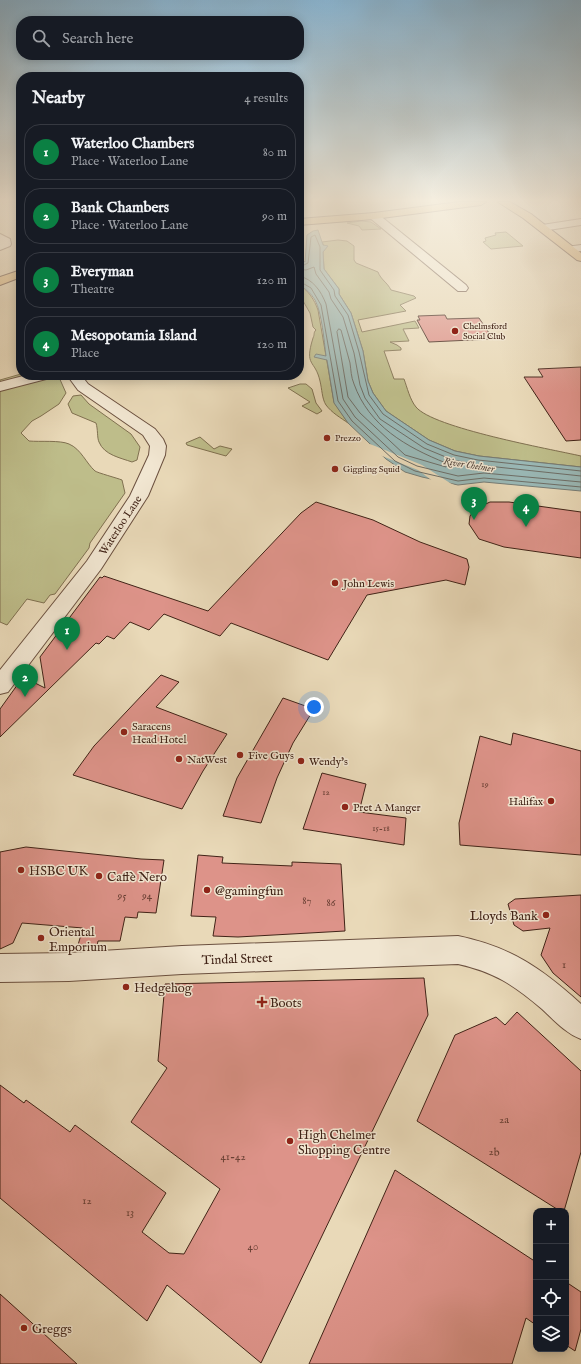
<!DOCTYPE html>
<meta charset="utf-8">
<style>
body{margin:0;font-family:"IM FELL English",serif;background:#242831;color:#f1f3f6}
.controls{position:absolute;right:12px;bottom:12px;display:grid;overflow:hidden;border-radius:8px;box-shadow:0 2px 10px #0003}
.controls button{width:36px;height:36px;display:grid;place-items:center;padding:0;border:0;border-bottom:1px solid #363941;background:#171b24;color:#f1f3f6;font:20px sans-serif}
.you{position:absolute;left:314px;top:707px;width:14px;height:14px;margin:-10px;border:3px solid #fff;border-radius:50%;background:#1a73e8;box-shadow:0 0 0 6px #1a73e833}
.badge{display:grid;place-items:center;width:26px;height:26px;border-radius:50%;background:#0b8043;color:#fff;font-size:13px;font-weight:700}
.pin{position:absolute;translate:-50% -33px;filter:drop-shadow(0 1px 2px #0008)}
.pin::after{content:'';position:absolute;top:21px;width:14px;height:12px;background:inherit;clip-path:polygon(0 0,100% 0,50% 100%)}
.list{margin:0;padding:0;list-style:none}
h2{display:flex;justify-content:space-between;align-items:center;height:52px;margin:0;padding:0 16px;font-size:17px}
h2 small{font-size:13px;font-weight:400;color:#9ea1a6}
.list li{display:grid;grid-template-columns:26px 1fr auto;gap:12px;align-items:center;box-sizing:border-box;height:56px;margin:0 8px 8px;padding:0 8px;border:1px solid #363941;border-radius:16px}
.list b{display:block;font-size:15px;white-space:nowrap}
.list p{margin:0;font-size:13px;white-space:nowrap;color:#9ea1a6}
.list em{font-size:13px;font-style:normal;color:#9ea1a6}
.icon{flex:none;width:22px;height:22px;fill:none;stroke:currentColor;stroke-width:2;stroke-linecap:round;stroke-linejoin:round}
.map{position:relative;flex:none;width:581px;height:1364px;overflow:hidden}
.search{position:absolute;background:#171b24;box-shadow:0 2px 10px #0003;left:16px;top:16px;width:288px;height:44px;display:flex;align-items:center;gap:10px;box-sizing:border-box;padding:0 14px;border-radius:16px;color:#9ea1a6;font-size:15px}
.panel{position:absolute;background:#171b24;box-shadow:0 2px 10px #0003;left:16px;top:72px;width:288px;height:308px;border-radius:16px}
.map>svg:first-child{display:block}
.green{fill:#bebd8a;stroke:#807050}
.water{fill:#9ab9b7;stroke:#767d77}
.pier{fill:#e9d9b8}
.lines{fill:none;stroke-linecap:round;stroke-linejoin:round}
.shore{stroke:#6e6e67;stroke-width:1}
.building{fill:#dd9389;stroke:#412317}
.street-casing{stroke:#6b503f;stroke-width:2}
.primary-casing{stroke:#412317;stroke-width:2}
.street{fill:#f1e6d1;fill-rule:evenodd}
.primary{fill:#e4bc7c;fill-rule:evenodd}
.poi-dot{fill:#8f2418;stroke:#f1e6d1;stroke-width:1.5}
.labels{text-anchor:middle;stroke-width:3;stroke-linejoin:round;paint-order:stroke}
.far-poi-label{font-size:9px;fill:#412317;stroke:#f1e6d1;text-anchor:start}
.number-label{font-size:9px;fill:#683f34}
.far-water-label{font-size:10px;font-style:italic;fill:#57483f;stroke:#f1e6d1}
.street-label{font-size:11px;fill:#412317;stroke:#f1e6d1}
.poi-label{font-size:11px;fill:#412317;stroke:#f1e6d1;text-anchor:start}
.near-number-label{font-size:11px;fill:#683f34}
.near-poi-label{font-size:13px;fill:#412317;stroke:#f1e6d1;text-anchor:start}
.near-street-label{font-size:13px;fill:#412317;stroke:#f1e6d1}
</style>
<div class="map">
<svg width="581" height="1364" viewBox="0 0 581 1364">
<rect width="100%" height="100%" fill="#e9d9b8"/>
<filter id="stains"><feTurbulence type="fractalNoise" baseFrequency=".005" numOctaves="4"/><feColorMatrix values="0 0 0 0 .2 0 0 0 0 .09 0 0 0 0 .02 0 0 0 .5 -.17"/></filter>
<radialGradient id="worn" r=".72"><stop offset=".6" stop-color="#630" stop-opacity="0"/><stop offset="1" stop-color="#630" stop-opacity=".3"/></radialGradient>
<!-- green -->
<g class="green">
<path d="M361,221L371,222L381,229L362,230L359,226L347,223Z"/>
<path d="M506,232L523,246L491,249L483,242L486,241L485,238L496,235L495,233Z"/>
<path d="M338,240L347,241L354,246V260L356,263L378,272C381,280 387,282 391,290L414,296L416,298L400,305L406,311L358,320L362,332L415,321L419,328L403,329L409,341L390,342L397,345L401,348V350L384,351L394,379H404C407,387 410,400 416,407C433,428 550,449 581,456V467L479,456L455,451L429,440L386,411L373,393L368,381L363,351L351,313L339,294V289L324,269L323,252L327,246H324L322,242Z"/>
<path d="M299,284C309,292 314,299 318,310L334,402L348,423C341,418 332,413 326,405C322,399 322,389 320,381C315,359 304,367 313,338C315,334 313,333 316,330L313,327L310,313L299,294Z"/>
<path d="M21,374V375H58L66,393L59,404L41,416L32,421L21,433L29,441C40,442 60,440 69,444C81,449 86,463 95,471C98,473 117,478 122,480L125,493L90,543L89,548L55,594L50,595L44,603L27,599L7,625L0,622V380Z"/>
<path d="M300,384H306L312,389L316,403L322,411L317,414L302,406L310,402L288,388Z"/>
<path d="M81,395L89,404L131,434L140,447L137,460L132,462C121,458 104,455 99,442C97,438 98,429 96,423L72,413L68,404L73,396Z"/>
<path d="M200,437L214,449L220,446L232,449L226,456L187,445L186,443Z"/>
</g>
<!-- water -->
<path class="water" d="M318,230L323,245L328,246L323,252L324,269L339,289V294L351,313L363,351L368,381L373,393L386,411L429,440L455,451L479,456L581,467V491L484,482L458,485L422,477L405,472L386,459L348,423L334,403L327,360L314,357L316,354L326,356C324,341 322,313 315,300C311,293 305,289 299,284V257L305,262L307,235L313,231Z"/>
<!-- pier -->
<path class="pier" d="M370,444L422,465L450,483L458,487L434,482L418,470L377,454L369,447Z"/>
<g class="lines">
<!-- shore -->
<g class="shore">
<path d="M299,262L304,265L308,263L311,237L315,235L320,247V270L334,290L335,296L348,315L359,352L369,395L383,414L427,444L454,455L478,460L581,471"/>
<path d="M299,269L306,270L314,267L316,274L329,292L331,299L343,317L354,353L360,385L365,398L380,419L424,448L453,460L478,465L581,476"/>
<path d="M299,276C313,279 321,291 326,304L343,399L355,417L398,457L417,466L458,476L484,473L581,482"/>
<path d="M299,281L311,288L321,305L338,401L352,421L395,461L415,471L458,481L484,478L581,487"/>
<path d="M339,329L341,330C344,341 347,352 350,363C351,370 351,377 354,384C369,426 406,447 446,463V467L405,455L360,413L348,397L337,332Z"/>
</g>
</g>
<!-- building -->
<g class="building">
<path d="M445,315L447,319L479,318L493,339L429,342L417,320H420L418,316Z"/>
<path d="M581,367V440L566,441L524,377H543L538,369Z"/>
<path d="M316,502L373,520L420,542L467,559L469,567L465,585L446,580L367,595L328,660L231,623L220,636L164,614L149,630L130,622L114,639L107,636L99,644L96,643L0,737V709L23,677L45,688L40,657L100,577L102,578L104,576L208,611L301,513Z"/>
<path d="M490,502H509L581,512V558L504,547L479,539L469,524L470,516L475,509Z"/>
<path d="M161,675L179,682L156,707L227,734L203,771L182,809L73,775L94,746Z"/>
<path d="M283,698L314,709L293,743L277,778L261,823L223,816L237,778Z"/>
<path d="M513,733L581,751V855L460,845L459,823L480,736L511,745Z"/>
<path d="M322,773L366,784L359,812L406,818L404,845L303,829Z"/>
<path d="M26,847L141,859L164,860L156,913L138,912L137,918L125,917L120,941H98L97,946L78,945L83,928L22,923L13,943L0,949V852Z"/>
<path d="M198,855L223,857L222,863L292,866V862L341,864L345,931L238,937L213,936L216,917L191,916Z"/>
<path d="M581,895V997L553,973L541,955L550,928L523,931L514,925L508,904L515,899Z"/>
<path d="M424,978L428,1015L261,1363L167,1285L147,1321L0,1198V1085L24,1103L26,1100L70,1132L75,1125L166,1193L142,1232L169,1253L184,1254L220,1189L131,1122L167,1068L158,1061L165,984Z"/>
<path d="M517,1012L581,1071V1152L564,1211H560L417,1121L455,1035L496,1017L505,1025Z"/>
<path d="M395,1170L536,1262V1325L526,1318L512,1364H309Z"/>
<path d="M566,1282L581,1292V1329L575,1351L566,1345Z"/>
<path d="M0,1294L20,1312L77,1364H0Z"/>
</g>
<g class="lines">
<!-- street casing -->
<g class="street-casing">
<g id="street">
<path d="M374,213L378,214L466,285L468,288L466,291H458L370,218L369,216L370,214Z"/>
<path d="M581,219V225L542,231L537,228L542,225Z"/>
<path d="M0,234L10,239L11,244L10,246L0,250Z"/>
<path d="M581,245V251L570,252L565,249L566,247Z"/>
<path d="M27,375H52L50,378L0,391V382Z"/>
<path d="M67,375H81L88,384L155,429L163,439L166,446L165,455L148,496L101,569L8,692L0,694V670L87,561L130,496L149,455L150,446L143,435L78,390Z"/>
<path d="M458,936C511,947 541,968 581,1004V1039C565,1033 554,1020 542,1009C514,985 494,972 458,964L182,974L69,981L0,982V954L69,953L182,946Z"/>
</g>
</g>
<!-- primary casing -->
<g class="primary-casing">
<g id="primary">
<path d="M459,202H486L481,205L374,219L299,225V219L374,213Z"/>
<path d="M498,202H510L531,214L581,253V261L577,260L523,218Z"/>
<path d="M21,270V277L0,285V277Z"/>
</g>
</g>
<!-- street -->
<use href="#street" class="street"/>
<!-- primary -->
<use href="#primary" class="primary"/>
</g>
<!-- sky -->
<linearGradient id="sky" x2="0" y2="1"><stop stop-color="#89b6d4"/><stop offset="0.51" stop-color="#f5eedf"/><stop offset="1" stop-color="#f5eedf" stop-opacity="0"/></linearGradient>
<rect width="581" height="393" fill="url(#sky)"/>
<!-- markers -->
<g class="poi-dot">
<circle cx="455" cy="331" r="4"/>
<circle cx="327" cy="438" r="4"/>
<circle cx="335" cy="469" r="4"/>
<circle cx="335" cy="583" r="4"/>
<circle cx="124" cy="732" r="4"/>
<circle cx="240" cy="755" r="4"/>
<circle cx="179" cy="759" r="4"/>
<circle cx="301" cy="761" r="4"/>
<circle cx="551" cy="801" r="4"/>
<circle cx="345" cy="807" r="4"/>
<circle cx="21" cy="870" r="4"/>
<circle cx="99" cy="876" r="4"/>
<circle cx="207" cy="890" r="4"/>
<circle cx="546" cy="915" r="4"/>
<circle cx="41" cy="938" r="4"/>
<circle cx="126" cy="987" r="4"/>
<path d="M260 996h4v4h4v4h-4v4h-4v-4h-4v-4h4z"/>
<circle cx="290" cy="1141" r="4"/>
<circle cx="24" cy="1328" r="4"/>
</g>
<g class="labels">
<!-- far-poi labels -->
<g class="far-poi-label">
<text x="463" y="329">Chelmsford<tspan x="463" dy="10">Social Club</tspan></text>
<text x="335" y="441">Prezzo</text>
<text x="343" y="472">Giggling Squid</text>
</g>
<!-- number labels -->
<g class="number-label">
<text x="485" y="787">19</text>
<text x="326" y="795">12</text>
<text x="381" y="831">15-18</text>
</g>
<!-- far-water labels -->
<g class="far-water-label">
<text transform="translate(469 464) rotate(9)" y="4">River Chelmer</text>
</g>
<!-- street labels -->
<g class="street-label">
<text transform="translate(120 525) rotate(-57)" y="4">Waterloo Lane</text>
</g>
<!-- poi labels -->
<g class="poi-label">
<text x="343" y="587">John Lewis</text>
<text x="132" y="730">Saracens<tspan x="132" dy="13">Head Hotel</tspan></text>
<text x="248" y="759">Five Guys</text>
<text x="187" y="763">NatWest</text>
<text x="309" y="765">Wendy's</text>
<text x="543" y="805" text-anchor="end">Halifax</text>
<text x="353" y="811">Pret A Manger</text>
</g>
<!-- near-number labels -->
<g class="near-number-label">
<text x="122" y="899">95</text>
<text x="147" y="899">94</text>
<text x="307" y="904">87</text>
<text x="331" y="906">86</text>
<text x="564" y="968">1</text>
<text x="504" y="1123">2a</text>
<text x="494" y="1155">2b</text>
<text x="233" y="1160">41-42</text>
<text x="87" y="1204">12</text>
<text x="130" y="1216">13</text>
<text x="253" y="1250">40</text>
</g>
<!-- near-poi labels -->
<g class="near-poi-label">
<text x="29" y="875">HSBC UK</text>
<text x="107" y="881">Caffè Nero</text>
<text x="215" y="895">@gamingfun</text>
<text x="538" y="920" text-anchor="end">Lloyds Bank</text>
<text x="49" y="936">Oriental<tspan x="49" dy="15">Emporium</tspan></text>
<text x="134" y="992">Hedgehog</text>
<text x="270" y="1007">Boots</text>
<text x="298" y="1139">High Chelmer<tspan x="298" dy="15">Shopping Centre</tspan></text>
<text x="32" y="1333">Greggs</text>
</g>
<!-- near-street labels -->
<g class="near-street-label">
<text transform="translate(237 958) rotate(-2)" y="5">Tindal Street</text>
</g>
</g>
<rect width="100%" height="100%" filter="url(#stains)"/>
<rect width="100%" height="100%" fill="url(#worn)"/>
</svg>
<div class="controls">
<button>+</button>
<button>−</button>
<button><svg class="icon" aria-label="locate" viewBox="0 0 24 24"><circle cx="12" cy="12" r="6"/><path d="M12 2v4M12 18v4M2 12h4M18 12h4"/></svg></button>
<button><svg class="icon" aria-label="layers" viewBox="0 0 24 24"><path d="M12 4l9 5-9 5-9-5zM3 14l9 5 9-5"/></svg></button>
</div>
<div class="you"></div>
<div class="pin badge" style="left:67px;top:650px">1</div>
<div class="pin badge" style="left:25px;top:697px">2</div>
<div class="pin badge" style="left:474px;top:520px">3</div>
<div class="pin badge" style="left:526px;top:527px">4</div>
<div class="search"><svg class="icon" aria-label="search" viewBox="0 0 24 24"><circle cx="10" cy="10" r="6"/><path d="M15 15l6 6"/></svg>Search here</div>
<section class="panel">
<h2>Nearby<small>4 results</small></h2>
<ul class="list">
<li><span class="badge">1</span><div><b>Waterloo Chambers</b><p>Place · Waterloo Lane</p></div><em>80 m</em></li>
<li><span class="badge">2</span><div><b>Bank Chambers</b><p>Place · Waterloo Lane</p></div><em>90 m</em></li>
<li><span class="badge">3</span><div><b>Everyman</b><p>Theatre</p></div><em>120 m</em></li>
<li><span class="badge">4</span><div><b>Mesopotamia Island</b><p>Place</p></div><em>120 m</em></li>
</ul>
</section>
</div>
